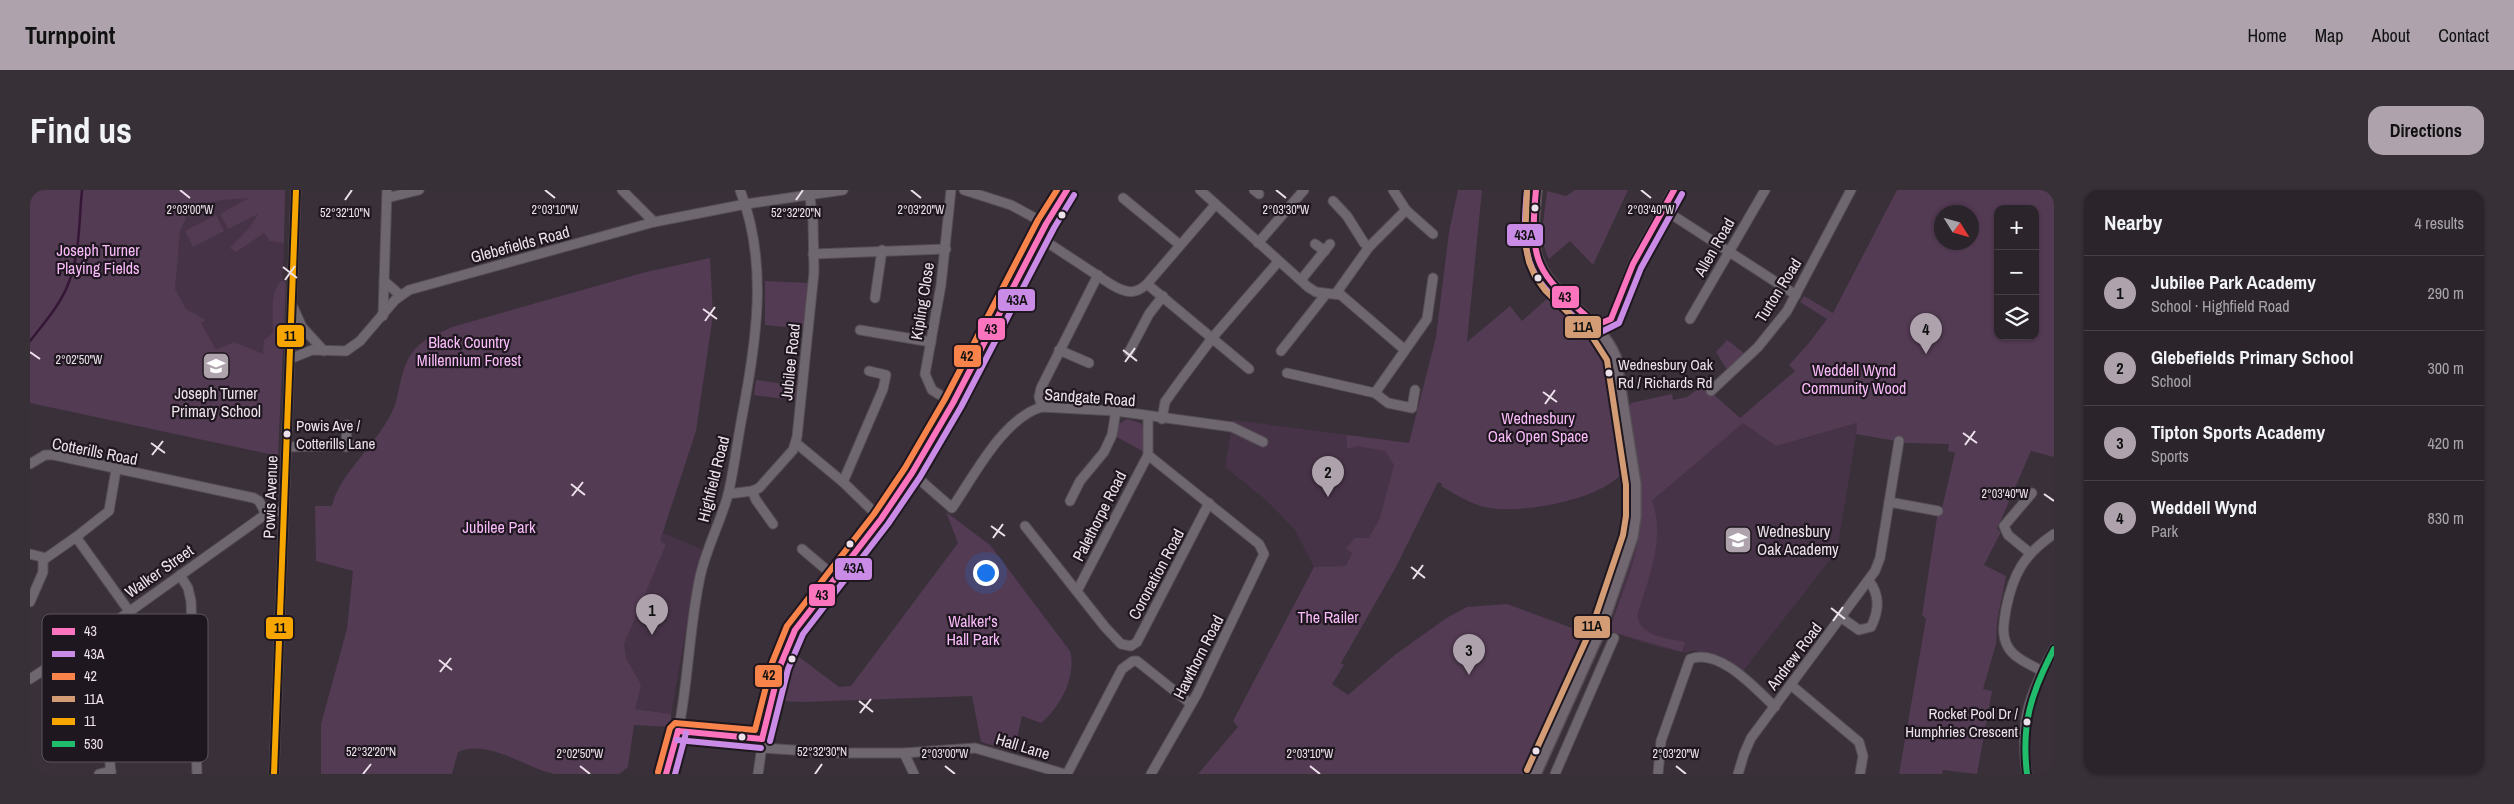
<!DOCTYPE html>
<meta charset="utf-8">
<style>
body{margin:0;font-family:"Archivo Narrow",sans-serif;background:#373037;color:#f1f3f6}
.controls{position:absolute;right:15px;top:15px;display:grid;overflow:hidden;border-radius:10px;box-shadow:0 1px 4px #0004}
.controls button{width:45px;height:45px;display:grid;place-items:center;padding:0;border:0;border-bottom:1px solid #474147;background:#2b242b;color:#f1f3f6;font:25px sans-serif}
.compass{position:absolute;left:1904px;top:15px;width:45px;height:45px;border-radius:50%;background:#2b242b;box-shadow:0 1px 4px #0004;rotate:127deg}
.you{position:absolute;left:955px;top:382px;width:18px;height:18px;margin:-12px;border:4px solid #fff;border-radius:50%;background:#1a73e8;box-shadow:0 0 0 8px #1a73e833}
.badge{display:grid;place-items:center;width:32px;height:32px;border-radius:50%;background:#aea3ad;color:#111;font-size:16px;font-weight:700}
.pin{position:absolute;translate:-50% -41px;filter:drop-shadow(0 1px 2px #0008)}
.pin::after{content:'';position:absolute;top:26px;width:18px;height:15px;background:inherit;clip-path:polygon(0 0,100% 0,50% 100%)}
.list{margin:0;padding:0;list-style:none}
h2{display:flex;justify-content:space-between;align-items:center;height:65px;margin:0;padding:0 20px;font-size:21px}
h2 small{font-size:16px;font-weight:400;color:#a6a4a9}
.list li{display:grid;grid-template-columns:32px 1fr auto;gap:15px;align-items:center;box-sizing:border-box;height:75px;padding:0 20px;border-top:1px solid #474147}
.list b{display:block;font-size:19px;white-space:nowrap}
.list p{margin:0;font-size:16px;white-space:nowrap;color:#a6a4a9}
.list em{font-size:16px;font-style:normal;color:#a6a4a9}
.icon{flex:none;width:28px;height:28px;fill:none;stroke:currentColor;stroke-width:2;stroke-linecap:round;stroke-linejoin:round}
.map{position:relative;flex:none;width:2024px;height:584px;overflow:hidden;border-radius:15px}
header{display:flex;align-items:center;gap:30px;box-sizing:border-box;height:70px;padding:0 25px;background:#aea3ad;color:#111}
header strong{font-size:24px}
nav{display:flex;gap:28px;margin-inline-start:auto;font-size:18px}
.intro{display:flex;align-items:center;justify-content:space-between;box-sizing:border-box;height:120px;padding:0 30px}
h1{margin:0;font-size:35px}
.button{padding:12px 22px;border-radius:15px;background:#aea3ad;color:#111;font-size:18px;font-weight:700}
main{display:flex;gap:30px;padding:0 30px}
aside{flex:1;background:#2b242b;border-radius:15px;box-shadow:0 1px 4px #0004}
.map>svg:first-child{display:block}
.built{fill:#473347}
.green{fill:#533b53;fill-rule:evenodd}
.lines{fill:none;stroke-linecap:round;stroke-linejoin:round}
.stream{stroke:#361637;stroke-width:2.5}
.minor-casing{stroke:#564d55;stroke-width:11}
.major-casing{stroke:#564d55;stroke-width:14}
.minor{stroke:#6f676f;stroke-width:9}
.major{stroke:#706770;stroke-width:11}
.bus-1-casing{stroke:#1f171f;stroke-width:10}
.bus-2-casing{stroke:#1f171f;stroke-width:10}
.bus-3-casing{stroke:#1f171f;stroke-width:10}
.bus-4-casing{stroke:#1f171f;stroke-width:10}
.bus-5-casing{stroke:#1f171f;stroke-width:10}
.bus-6-casing{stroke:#1f171f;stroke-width:10}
.bus-1{stroke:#fc73be;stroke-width:6}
.bus-2{stroke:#ca8be6;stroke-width:6}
.bus-3{stroke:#f8844c;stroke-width:6}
.bus-4{stroke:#d39c74;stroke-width:6}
.bus-5{stroke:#f7a600;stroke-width:6}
.bus-6{stroke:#20bc6c;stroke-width:6}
.ticks{fill:none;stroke:#ede1ec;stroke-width:2}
.bus-dot{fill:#ede1ec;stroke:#1f171f;stroke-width:2}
.labels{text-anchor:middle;stroke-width:4.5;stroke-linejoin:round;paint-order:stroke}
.bus-label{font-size:15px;fill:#ede1ec;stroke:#1f171f;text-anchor:start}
.street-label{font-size:16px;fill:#ede1ec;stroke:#1f171f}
.park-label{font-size:16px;fill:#fabbfa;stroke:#1f171f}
.poi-label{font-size:16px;fill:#ede1ec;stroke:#1f171f}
.key{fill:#1f171f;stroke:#5d545c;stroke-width:1}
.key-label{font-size:14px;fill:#ede1ec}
.ticks-label{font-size:12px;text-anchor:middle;fill:#ede1ec;stroke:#1f171f;stroke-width:4.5;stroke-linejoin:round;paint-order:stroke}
.line-badge{stroke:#1f171f;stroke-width:2}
.pale-badge-label{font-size:14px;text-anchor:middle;font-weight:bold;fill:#111}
</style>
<header>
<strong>Turnpoint</strong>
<nav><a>Home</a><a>Map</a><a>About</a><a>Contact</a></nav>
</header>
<div class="intro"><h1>Find us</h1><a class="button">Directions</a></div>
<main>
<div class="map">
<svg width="2024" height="584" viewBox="0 0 2024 584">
<rect width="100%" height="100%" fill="#393039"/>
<!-- built -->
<g class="built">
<path d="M147,0L255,5L248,259L113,231Z"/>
<path d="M1203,230L1379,253L1341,357L1310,387L1284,377L1265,340L1236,310L1195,277Z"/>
<path d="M1713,232L1746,256L1828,233L1807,361L1713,481L1705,474L1664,460L1655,463L1621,455L1579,441L1619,314Z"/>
<path d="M633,343L674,360L666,384L641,524L605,519L582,461Z"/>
</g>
<!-- green -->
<g class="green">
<path d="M0,0H255L254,53L240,51L234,43L206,62L200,58L220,37L228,24L198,39L190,24L219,8L191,10L169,15L157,26L150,41L145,99L156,119L176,130L171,133L186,160L204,152L233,164L234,150L243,143C243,128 239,99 253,90L256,93L248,266L0,213Z"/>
<path d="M1428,0H1452L1437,152L1480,116L1492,131L1520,106L1565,148L1575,160L1595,279C1578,309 1492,324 1460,318C1443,316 1425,304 1411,296L1412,294L1408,292L1366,377L1311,473L1314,475L1302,494L1318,505L1366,464L1418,427L1437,417L1477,414L1553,442L1496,584H1168L1208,537L1203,531L1284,377L1316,376L1322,363L1316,359L1325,348H1339L1350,328L1364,275L1355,261L1327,256L1317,259V245L1379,253L1406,147L1419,42Z"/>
<path d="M1545,0H1598L1563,75L1540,51L1519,69C1508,51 1515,22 1517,1L1536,6Z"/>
<path d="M1867,0H2024V267L2001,261L1967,339L1971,342L1954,375L1976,386L1967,432L1966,454L1953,499L1962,501L1947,584L1913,580L1912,584H1869L1896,429L1892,425L1908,321L1912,318L1925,263L1918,261L1919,254L1877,253L1826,244L1827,233L1746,256L1713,233L1622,311C1636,349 1618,389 1607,426C1611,447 1637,448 1655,452L1652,462L1579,441C1590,409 1607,371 1610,337C1614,297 1606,258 1599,219L1601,213L1642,204L1643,210L1657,207L1673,195L1710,228L1765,181L1759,175L1778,154L1797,129L1770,112L1774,106L1803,123ZM1968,19H2005V146H1968ZM1912,22H1942V52H1912Z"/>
<path d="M186,25L194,41L163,57L155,41Z"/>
<path d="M680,68L683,125L666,241L630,351L636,354L594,454L596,468L611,495L605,519L641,524V537L604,535L598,577L589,584C570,584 541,584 524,584C493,577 459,549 428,562L422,584H291V534L317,439L323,381L286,371L285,316H302C309,283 352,250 365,215C371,196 371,174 386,158C395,148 410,143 422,137L616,82Z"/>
<path d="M735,91L778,93L774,139L735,135Z"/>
<path d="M1697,150L1714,163L1697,180L1686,162Z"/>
<path d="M726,190L769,196L767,211L724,205Z"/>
<path d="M1097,229L1111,233L1115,241L1114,262L1085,246L1089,234Z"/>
<path d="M916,322L960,355L1040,461C1047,485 1030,518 1011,533L992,526L984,562L951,552L942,506L772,512L750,511L765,464L809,497L821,496L928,353Z"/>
</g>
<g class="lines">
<!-- stream -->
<path class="stream" d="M0,151C14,133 31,114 39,92C50,63 49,31 52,0"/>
<!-- minor casing -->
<g class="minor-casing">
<g id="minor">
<path d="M592,0L624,32"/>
<path d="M921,0L911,95L895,184L902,200L923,213"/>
<path d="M934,0L981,15L1016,34"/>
<path d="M1170,0L1278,97L1286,102L1311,105L1375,160"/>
<path d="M1224,0L1229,4"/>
<path d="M1363,0L1376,20L1403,44"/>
<path d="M357,8L389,0"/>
<path d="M1093,8L1150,55"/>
<path d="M1303,11L1317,26L1334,53L1339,57"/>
<path d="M1633,19L1766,105"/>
<path d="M1009,47L1082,95C1096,103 1105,105 1117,94L1185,15"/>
<path d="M1228,53L1274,0"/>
<path d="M1285,54L1295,61"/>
<path d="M783,64L916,59"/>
<path d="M1271,90L1300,54"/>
<path d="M354,91L370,105"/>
<path d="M1117,94L1219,179"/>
<path d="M1307,102L1339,57L1376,20"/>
<path d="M845,108L852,60"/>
<path d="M263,117L272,137L294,161"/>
<path d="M353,126L357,0"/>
<path d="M1660,129L1735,0"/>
<path d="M1566,135L1581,129L1585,122L1603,74L1644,0"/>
<path d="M830,140L901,152"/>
<path d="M1029,160L1059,173"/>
<path d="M1251,161L1296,104"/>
<path d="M1099,162L1119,124L1133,106"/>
<path d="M260,169L282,160L316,161L330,151L365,110L379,100L624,32L716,14L813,0"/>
<path d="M1257,183L1345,203"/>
<path d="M1385,200L1382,218L1358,213L1345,203L1397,129L1403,88"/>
<path d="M1681,201L1728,157L1757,121L1821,0"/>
<path d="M1012,217L1009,207L1011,198L1068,85"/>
<path d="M1132,229L1135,212L1150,191L1183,147L1248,72"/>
<path d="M766,253L813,292L851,329"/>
<path d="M257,257L331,255"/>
<path d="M316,257L317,235"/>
<path d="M1118,265L1229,354L1234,364L1167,504L1121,584"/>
<path d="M0,274L15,265H24L224,308L229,311L236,324"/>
<path d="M86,280L79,321L46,347L99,421"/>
<path d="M882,283L922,318C944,286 973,228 1012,217L1086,221L1202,237L1233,252"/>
<path d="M813,292L853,199L856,185L839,181"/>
<path d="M722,301L726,310L743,334"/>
<path d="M698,304L722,301L729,298L763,260L767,247L784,82L783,31L779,0"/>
<path d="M1040,311L1050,291L1074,262L1082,245L1086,221"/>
<path d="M1859,312L1908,321"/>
<path d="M995,336L1075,437L1091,454L1101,456L1107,452L1179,313"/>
<path d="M772,359L805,387"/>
<path d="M2000,363L1978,345L1974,336L2002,303"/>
<path d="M0,364L16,368L46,347"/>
<path d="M150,385L158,398L161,411L167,584"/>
<path d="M1047,401L1118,265V227"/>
<path d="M0,412L13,382V368"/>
<path d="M1812,428L1829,440L1841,437C1849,421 1850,405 1839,391"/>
<path d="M61,449L70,467L81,584"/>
<path d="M2012,481C2001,475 1984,468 1978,457C1971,445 1974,432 1976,419C1983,384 1994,364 2024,344"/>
<path d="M0,489L61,449L236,324L253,320"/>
<path d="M1761,495L1829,552L1833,566L1830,584"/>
<path d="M648,541L732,549"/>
<path d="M732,558L811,563H874L945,558L1035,584"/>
<path d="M874,563L884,584"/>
<path d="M69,584L81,581"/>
<path d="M244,584L266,0"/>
<path d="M636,584C659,522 656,452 670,387C676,359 690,333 698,305C704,279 707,253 712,227C726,151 739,74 710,0"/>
<path d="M728,584C735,536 741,481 766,439C778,418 795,400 809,382C840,343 870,305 895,262C945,176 984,84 1037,0"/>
<path d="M1037,584L1092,479L1103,471H1107L1161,514"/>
<path d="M1525,584L1584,448"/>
<path d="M1628,584L1631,551L1660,469C1689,457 1726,499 1745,517"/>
<path d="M1708,584L1714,564L1721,548L1845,381L1850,368L1869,251"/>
<path d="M1997,584C1989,531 1999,505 2024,459"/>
</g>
</g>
<!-- major casing -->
<g class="major-casing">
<path id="major" d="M1505,584L1570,440L1602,347L1605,327V294L1585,167C1568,126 1519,106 1507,69C1500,48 1504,21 1506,0"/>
</g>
<!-- minor -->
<use href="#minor" class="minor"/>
<!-- major -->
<use href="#major" class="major"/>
<!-- bus-1 casing -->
<g class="bus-1-casing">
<g id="bus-1">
<path d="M1506,0C1498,79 1510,84 1566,135"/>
<path d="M1566,135L1581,129L1603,74L1644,0"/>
<path d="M648,541L732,549"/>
<path d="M732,549L750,476L765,440L851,329L882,283L923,213L1016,34L1037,0"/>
<path d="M636,584L648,541"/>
</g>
</g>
<!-- bus-2 casing -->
<g class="bus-2-casing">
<g id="bus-2">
<path d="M1497,0C1489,82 1502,89 1560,141"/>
<path d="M1569,143L1589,133L1611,78L1652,4"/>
<path d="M647,550L731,558"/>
<path d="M740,551L758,479L773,444L858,334L890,287L931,217L1024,38L1044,5"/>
<path d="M645,584L656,543"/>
</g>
</g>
<!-- bus-3 casing -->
<g class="bus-3-casing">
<path id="bus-3" d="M628,582L640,538L645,533L725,540L742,473L757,436L844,324L875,278L915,209L1008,30L1027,0"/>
</g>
<!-- bus-4 casing -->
<g class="bus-4-casing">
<path id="bus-4" d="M1497,580L1562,437L1593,345L1596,326V295L1577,170L1561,145L1515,100L1505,86L1499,72L1495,53L1497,0"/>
</g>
<!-- bus-5 casing -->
<g class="bus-5-casing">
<path id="bus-5" d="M244,584L266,0"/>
</g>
<!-- bus-6 casing -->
<g class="bus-6-casing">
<path id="bus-6" d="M1997,584C1991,534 2001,503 2024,459"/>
</g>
<!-- bus-1 -->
<use href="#bus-1" class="bus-1"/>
<!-- bus-2 -->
<use href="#bus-2" class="bus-2"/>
<!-- bus-3 -->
<use href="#bus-3" class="bus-3"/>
<!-- bus-4 -->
<use href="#bus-4" class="bus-4"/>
<!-- bus-5 -->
<use href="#bus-5" class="bus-5"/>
<!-- bus-6 -->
<use href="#bus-6" class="bus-6"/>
</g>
<!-- ticks -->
<path class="ticks" d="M150,0L160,8M515,0L525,8M881,0L891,8M1246,0L1256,8M1611,0L1621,8M315,10L322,0M766,10L773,0M253,77L267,88M255,90L265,76M673,119L687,129M675,131L685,117M1093,160L1107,171M0,162L10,169M1095,172L1105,158M1513,202L1527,212M1515,214L1525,200M1933,243L1947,253M121,253L135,263M1935,255L1945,241M122,265L133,251M541,294L555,305M2014,304L2024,311M542,306L553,292M961,336L975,346M963,348L973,334M1381,377L1395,388M1383,389L1393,375M1801,418L1815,429M1803,431L1813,417M409,470L422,480M410,482L421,468M829,511L843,522M830,523L841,509M550,576L560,584M915,576L925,584M1280,576L1290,584M1646,576L1656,584M333,584L341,574M785,584L792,574"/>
<!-- icons -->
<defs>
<g id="school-square" transform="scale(1.4375)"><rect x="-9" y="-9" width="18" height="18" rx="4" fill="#aea3ad" stroke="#1f171f"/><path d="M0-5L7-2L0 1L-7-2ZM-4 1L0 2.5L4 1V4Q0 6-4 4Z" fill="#fff"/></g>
</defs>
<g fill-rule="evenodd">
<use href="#school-square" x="186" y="176"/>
<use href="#school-square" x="1708" y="350"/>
</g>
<!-- markers -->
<g class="bus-dot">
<circle cx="1505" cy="18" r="4.5"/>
<circle cx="1032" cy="25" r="4.5"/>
<circle cx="1508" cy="88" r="4.5"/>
<circle cx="1579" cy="183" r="4.5"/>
<circle cx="257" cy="244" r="4.5"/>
<circle cx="820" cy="354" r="4.5"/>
<circle cx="762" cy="469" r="4.5"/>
<circle cx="1997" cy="532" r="4.5"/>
<circle cx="712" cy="547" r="4.5"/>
<circle cx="1506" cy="561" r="4.5"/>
</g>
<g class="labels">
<!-- bus labels -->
<g class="bus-label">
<text x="1588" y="180">Wednesbury Oak<tspan x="1588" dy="18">Rd / Richards Rd</tspan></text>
<text x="266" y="241">Powis Ave /<tspan x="266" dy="18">Cotterills Lane</tspan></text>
<text x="1988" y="529" text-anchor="end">Rocket Pool Dr /<tspan x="1988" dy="18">Humphries Crescent</tspan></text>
</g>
<!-- street labels -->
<g class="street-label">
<text transform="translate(490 54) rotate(-15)" y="6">Glebefields Road</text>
<text transform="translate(1684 57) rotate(-60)" y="6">Allen Road</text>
<text transform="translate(1748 100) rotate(-58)" y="6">Turton Road</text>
<text transform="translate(892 111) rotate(-81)" y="6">Kipling Close</text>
<text transform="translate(760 172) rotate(-84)" y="6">Jubilee Road</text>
<text transform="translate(1060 207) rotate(4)" y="6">Sandgate Road</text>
<text transform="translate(65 261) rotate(11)" y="6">Cotterills Road</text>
<text transform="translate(683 289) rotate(-76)" y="6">Highfield Road</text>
<text transform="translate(240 307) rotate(-88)" y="6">Powis Avenue</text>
<text transform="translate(1069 326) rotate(-63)" y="6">Palethorpe Road</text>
<text transform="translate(129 381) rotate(-35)" y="6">Walker Street</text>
<text transform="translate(1126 384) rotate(-62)" y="6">Coronation Road</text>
<text transform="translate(1764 466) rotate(-53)" y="6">Andrew Road</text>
<text transform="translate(1168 467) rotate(-63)" y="6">Hawthorn Road</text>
<text transform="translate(993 556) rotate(17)" y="6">Hall Lane</text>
</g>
<!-- park labels -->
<g class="park-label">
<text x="68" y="66">Joseph Turner<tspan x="68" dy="18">Playing Fields</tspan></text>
<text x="439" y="158">Black Country<tspan x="439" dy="18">Millennium Forest</tspan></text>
<text x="1824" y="186">Weddell Wynd<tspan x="1824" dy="18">Community Wood</tspan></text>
<text x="1508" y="234">Wednesbury<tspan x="1508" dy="18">Oak Open Space</tspan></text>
<text x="469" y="343">Jubilee Park</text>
<text x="1298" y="433">The Railer</text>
<text x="943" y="437">Walker's<tspan x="943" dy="18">Hall Park</tspan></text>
</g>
<!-- poi labels -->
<g class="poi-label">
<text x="186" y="209">Joseph Turner<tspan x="186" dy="18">Primary School</tspan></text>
<text x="1727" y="347" text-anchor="start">Wednesbury<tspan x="1727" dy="18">Oak Academy</tspan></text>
</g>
</g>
<!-- legend -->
<rect x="12" y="424" width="166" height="148" rx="8" class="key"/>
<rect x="22" y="438" width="23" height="7" fill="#fc73be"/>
<rect x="22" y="461" width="23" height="6" fill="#ca8be6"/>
<rect x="22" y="483" width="23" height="7" fill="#f8844c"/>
<rect x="22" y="506" width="23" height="6" fill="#d39c74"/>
<rect x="22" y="528" width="23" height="7" fill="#f7a600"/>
<rect x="22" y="551" width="23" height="6" fill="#20bc6c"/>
<g class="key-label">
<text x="54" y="446">43</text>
<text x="54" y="469">43A</text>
<text x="54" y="491">42</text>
<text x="54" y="514">11A</text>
<text x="54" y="536">11</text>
<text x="54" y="559">530</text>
</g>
<g class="ticks-label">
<text x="160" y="24">2°03'00"W</text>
<text x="525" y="24">2°03'10"W</text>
<text x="891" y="24">2°03'20"W</text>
<text x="1621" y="24">2°03'40"W</text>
<text x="1256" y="24">2°03'30"W</text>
<text x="315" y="27">52°32'10"N</text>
<text x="766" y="27">52°32'20"N</text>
<text x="49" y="174">2°02'50"W</text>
<text x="1975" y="308">2°03'40"W</text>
<text x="341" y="566">52°32'20"N</text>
<text x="792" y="566">52°32'30"N</text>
<text x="550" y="568">2°02'50"W</text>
<text x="915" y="568">2°03'00"W</text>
<text x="1280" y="568">2°03'10"W</text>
<text x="1646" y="568">2°03'20"W</text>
</g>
<g class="line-badge">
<rect x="1476" y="33" width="38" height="24" rx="5" fill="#ca8be6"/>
<rect x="1521" y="95" width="29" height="24" rx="5" fill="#fc73be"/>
<rect x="967" y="98" width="39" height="24" rx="5" fill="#ca8be6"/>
<rect x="1534" y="125" width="38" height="24" rx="5" fill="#d39c74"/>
<rect x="947" y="127" width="29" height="24" rx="5" fill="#fc73be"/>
<rect x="246" y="134" width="29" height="24" rx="5" fill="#f7a600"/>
<rect x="923" y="154" width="29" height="24" rx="5" fill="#f8844c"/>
<rect x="804" y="367" width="39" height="24" rx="5" fill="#ca8be6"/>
<rect x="778" y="393" width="28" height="24" rx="5" fill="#fc73be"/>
<rect x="1543" y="425" width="38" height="24" rx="5" fill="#d39c74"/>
<rect x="235" y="426" width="29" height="24" rx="5" fill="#f7a600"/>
<rect x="724" y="474" width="29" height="24" rx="5" fill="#f8844c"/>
</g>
<g class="pale-badge-label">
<text x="1495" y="50">43A</text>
<text x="1535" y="112">43</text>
<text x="987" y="115">43A</text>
<text x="1553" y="142">11A</text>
<text x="961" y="144">43</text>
<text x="260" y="151">11</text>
<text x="937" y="171">42</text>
<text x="824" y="383">43A</text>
<text x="792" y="410">43</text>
<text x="1562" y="441">11A</text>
<text x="250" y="443">11</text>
<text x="739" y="490">42</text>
</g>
</svg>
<div class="controls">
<button>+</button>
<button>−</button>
<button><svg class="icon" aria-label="layers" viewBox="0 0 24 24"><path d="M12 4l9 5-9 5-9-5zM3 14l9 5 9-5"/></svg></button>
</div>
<svg class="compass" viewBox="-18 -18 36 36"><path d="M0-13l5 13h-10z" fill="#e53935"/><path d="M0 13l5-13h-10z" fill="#a6a4a9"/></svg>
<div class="you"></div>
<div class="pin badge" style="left:622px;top:445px">1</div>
<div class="pin badge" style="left:1298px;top:307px">2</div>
<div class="pin badge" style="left:1439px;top:485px">3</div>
<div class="pin badge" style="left:1896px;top:164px">4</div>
</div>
<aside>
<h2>Nearby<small>4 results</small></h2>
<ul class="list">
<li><span class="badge">1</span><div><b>Jubilee Park Academy</b><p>School · Highfield Road</p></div><em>290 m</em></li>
<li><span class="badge">2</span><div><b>Glebefields Primary School</b><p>School</p></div><em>300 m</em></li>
<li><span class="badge">3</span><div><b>Tipton Sports Academy</b><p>Sports</p></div><em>420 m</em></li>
<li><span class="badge">4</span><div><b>Weddell Wynd</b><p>Park</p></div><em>830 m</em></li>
</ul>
</aside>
</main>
